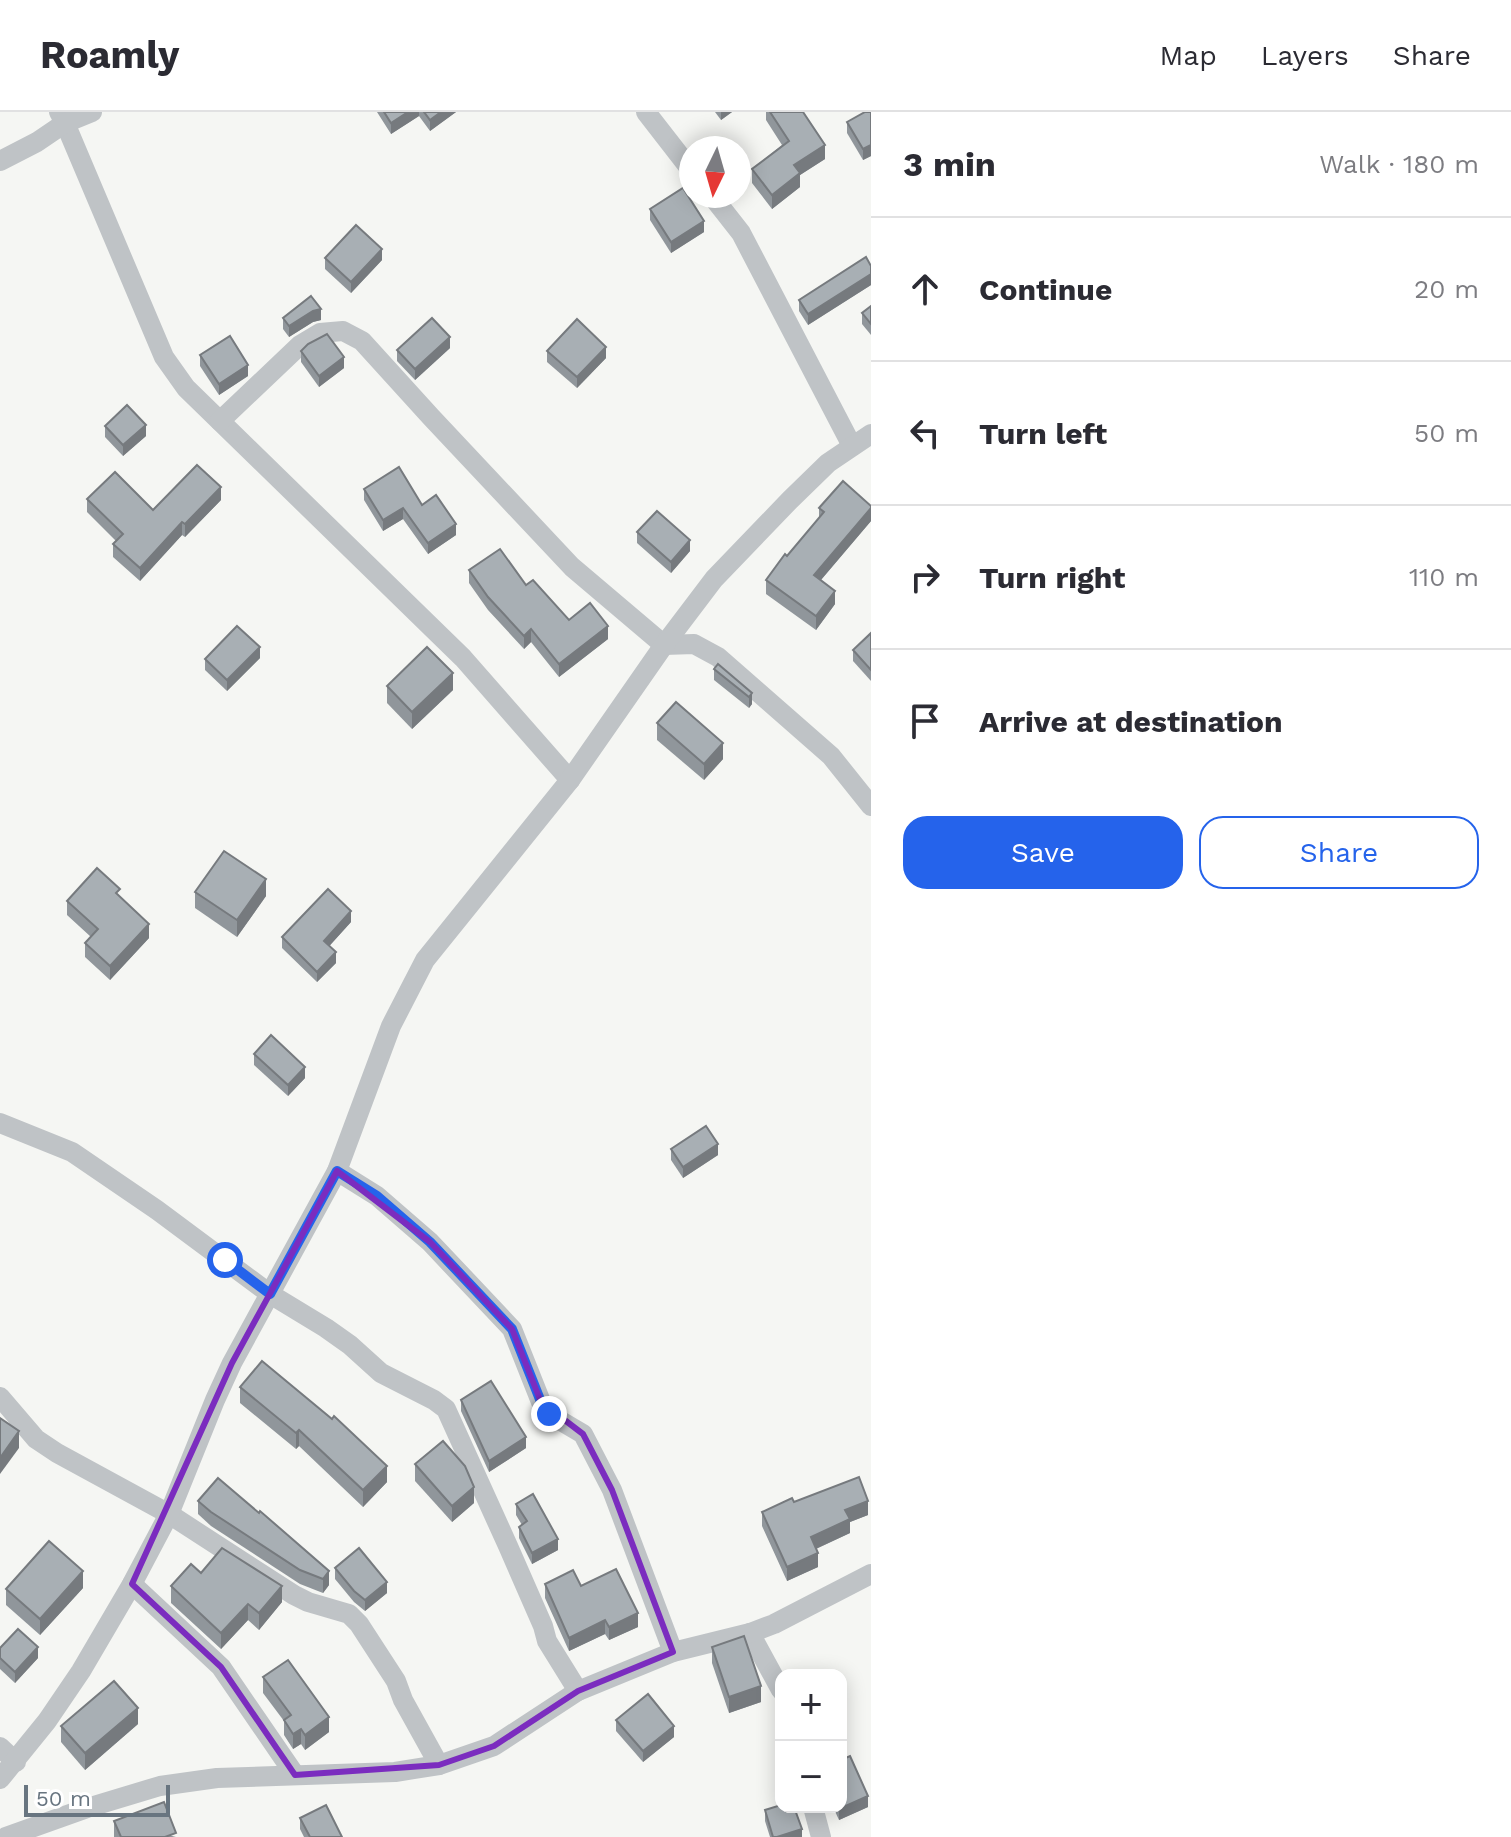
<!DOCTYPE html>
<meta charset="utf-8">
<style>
body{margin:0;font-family:"Work Sans",sans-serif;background:#f7f7f7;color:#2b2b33}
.controls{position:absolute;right:24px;bottom:24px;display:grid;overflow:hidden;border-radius:16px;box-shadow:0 4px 20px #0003}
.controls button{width:72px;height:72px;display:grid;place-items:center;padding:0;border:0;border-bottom:2px solid #e1e1e2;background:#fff;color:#2b2b33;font:40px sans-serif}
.compass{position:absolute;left:679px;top:24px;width:72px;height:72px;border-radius:50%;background:#fff;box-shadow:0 4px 20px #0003;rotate:185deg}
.scale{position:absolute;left:24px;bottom:20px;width:146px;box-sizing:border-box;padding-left:8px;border:4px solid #687580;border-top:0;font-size:22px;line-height:28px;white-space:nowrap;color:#687580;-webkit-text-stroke:6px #fff;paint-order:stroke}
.stop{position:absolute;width:24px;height:24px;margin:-18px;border:6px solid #2563eb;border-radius:50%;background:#fff}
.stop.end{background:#2563eb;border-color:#fff;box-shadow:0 2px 8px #0008}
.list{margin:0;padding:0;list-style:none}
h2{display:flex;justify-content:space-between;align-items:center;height:104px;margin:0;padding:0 32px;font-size:34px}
h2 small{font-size:26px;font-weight:400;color:#7c7c81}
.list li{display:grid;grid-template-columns:52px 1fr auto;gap:24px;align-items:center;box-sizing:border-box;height:144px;padding:0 32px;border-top:2px solid #e1e1e2}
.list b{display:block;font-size:30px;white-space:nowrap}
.list em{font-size:26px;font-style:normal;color:#7c7c81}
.actions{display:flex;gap:16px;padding:24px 32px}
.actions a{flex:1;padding:18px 0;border:2px solid #2563eb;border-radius:24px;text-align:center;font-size:28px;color:#2563eb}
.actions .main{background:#2563eb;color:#fff}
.icon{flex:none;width:44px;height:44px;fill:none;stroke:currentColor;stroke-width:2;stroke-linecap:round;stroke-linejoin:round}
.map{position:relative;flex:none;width:871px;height:1725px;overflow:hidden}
header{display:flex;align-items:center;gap:48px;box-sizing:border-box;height:112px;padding:0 40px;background:#fff;border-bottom:2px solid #e1e1e2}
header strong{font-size:38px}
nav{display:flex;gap:44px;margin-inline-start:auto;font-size:28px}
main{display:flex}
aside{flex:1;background:#fff}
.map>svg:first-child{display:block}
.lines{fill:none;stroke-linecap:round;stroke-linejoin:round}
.minor{stroke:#bfc3c6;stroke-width:20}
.wall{fill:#90969b}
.shaded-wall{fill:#767a7e}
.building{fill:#a8afb4;stroke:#767a7e;stroke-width:2}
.route{stroke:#2563eb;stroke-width:10}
.marked{fill:none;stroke:#7b2cbf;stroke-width:6;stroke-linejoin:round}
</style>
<header>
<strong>Roamly</strong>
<nav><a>Map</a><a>Layers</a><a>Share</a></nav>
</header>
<main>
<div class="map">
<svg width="871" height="1725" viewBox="0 0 871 1725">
<rect width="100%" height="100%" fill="#f5f6f3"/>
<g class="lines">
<!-- minor -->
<g class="minor">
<path d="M59,0L65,11L164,245L186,276L463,546L570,668"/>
<path d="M646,0L691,58"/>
<path d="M0,49L37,30L65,11L92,0"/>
<path d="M712,84L741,121L852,334"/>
<path d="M220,309L300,233L320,221L343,219L362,229L431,305L572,455L664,533L694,532L718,545L831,644L871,694"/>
<path d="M0,1011L72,1040L157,1098L270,1182L326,1216L350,1233L381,1261L434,1288L446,1297L508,1434L543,1514L547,1529L578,1579"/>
<path d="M337,1059L377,1084L430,1130L512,1217L541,1290L549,1302L583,1322L612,1378L673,1540"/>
<path d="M0,1285L36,1327L57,1341L169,1402L294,1483L308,1490L349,1502L359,1512L396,1569L403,1588L439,1653"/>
<path d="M132,1472L221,1555L295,1663"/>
<path d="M750,1521L781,1578"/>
<path d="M0,1635L16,1650"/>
<path d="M0,1667L47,1609L81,1559L132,1472L169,1402L215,1288L232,1251L337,1059L391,914L425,848L570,668L664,533L714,467L790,388L828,351L871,322"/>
<path d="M813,1695L821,1725"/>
<path d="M6,1725L87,1696L160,1674L217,1666L395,1660L439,1653L494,1634L578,1579L673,1540L750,1521L774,1512L871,1462"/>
</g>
</g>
<!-- wall -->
<g class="wall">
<path d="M377,0H456L430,19L419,4L391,22Z"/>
<path d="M715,0H732L721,8Z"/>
<path d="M766,0H803L825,47L800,63V75L772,97L752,71V57L782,33L766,8Z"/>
<path d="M871,0V44L863,48L847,21V10Z"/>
<path d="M650,97L704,120L671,141L650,108Z"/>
<path d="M325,146L382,148L351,181L325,157Z"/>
<path d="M871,154V173L808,213L799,199V188Z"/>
<path d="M871,194V223L862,212V201Z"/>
<path d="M283,206L321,208L313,210L289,225L283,217Z"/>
<path d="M450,236L415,268L397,249V238Z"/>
<path d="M301,239L344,256L319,275L301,250Z"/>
<path d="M547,239L606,246L577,276L547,250Z"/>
<path d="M200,243L248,264L219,283L200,254Z"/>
<path d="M105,314L146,324L123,344L105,325Z"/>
<path d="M364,377L422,393L456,423L428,442L403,407L383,419L364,388Z"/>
<path d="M87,387L153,398L221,388L185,425L182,423L140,469L113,445V432L116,429L87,400Z"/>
<path d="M871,394V409L821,468L835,492L816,518L766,482V468L819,406V396Z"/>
<path d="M637,420L690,439L671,461L637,431Z"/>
<path d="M469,458L569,508L608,527L559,565L531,530L524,537L488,498L469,471Z"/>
<path d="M871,521V569L853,549V538Z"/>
<path d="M260,546L227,579L205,558V547Z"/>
<path d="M714,557L752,581V592L749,596L714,568Z"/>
<path d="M387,574L453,578L412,617L387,591Z"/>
<path d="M657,611L723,647L704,668L657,628Z"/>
<path d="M195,780L266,784L237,825L195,796Z"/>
<path d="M120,785L149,826L110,868L85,845V831L91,825L67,803V789Z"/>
<path d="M351,810L329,834L336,851L317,870L282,836V825Z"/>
<path d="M254,942L305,966L288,984L254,953Z"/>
<path d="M671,1037L718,1043L683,1066L671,1048Z"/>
<path d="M240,1275L387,1370L363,1395L299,1334L296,1337L240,1291Z"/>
<path d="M461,1288L526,1336L489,1360L461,1299Z"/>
<path d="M415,1352L474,1391L452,1410L415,1369Z"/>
<path d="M198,1389L259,1401L329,1473L323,1481L300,1472L211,1414L198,1402Z"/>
<path d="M794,1390L868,1403L850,1410V1421L816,1437L818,1455L787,1469L762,1414V1400Z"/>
<path d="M516,1392L558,1438L532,1452L519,1426V1415L522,1413L516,1403Z"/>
<path d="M335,1456L387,1481L365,1499L354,1490L335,1467Z"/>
<path d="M201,1461L282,1490L259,1518L248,1508L221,1537L171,1491V1474Z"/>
<path d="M545,1472L638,1515L609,1528L605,1522L569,1539L545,1486Z"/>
<path d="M83,1476L40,1523L6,1493V1477Z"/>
<path d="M712,1535L761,1590L729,1601L712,1551Z"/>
<path d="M0,1536L38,1546L15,1571L0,1557Z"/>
<path d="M263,1565L329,1620L305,1638L301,1632L293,1637L284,1623V1609L263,1581Z"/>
<path d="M616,1608L674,1625L643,1650L616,1619Z"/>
<path d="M138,1612L85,1658L61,1630V1614Z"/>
<path d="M833,1695H868L839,1708Z"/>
<path d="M765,1698L802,1725H770L765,1709Z"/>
<path d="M300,1706L342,1725H304L300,1717Z"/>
<path d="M114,1709L176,1725H114Z"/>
</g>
<!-- shaded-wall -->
<g class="shaded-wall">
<path d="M408,0H419V4L391,22V11Z"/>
<path d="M441,0H456L430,19V8Z"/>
<path d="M721,0H732L721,8Z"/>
<path d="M825,33V47L800,63V75L772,97V83L794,53Z"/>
<path d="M871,33V44L863,48V37Z"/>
<path d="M704,109V120L671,141V130Z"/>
<path d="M382,137V148L351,181V170Z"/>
<path d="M871,162V173L808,213V202Z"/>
<path d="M321,197V208L313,210L289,225V214L313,199Z"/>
<path d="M450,225V236L415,268V257Z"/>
<path d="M606,235V246L577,276V265Z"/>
<path d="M344,245V256L319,275V264Z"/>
<path d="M248,253V264L219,283V272Z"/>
<path d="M146,313V324L123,344V333Z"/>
<path d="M221,375V388L185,425V412Z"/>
<path d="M403,396V407L383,419V408Z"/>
<path d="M871,396V409L814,476V463Z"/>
<path d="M182,410V423L140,469V456Z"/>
<path d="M456,412V423L428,442V431Z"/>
<path d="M690,428V439L671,461V450Z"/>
<path d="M835,479V492L816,518V504Z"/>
<path d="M608,514V527L559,565V552Z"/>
<path d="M531,517V530L524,537V524Z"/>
<path d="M260,535V546L227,579V568Z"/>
<path d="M453,561V578L412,617V600Z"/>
<path d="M752,581V592L749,596V585Z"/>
<path d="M723,631V647L704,668V652Z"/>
<path d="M266,767V784L237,825V808Z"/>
<path d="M351,799V810L324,840V829Z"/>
<path d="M149,812V826L110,868V854Z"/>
<path d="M336,840V851L317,870V860Z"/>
<path d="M305,955V966L288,984V973Z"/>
<path d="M718,1032V1043L683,1066V1055Z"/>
<path d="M299,1318V1334L296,1337V1321Z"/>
<path d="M19,1319V1336L0,1362V1346Z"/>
<path d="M526,1325V1336L489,1360V1349Z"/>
<path d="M387,1354V1370L363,1395V1378Z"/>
<path d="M474,1375V1391L452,1410V1394Z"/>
<path d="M868,1389V1403L850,1410V1421L811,1439V1425L845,1398Z"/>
<path d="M558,1427V1438L532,1452V1441Z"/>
<path d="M818,1441V1455L787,1469V1455Z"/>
<path d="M83,1459V1476L40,1523V1507Z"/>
<path d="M329,1459V1473L323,1481V1467Z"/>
<path d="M387,1470V1481L365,1499V1488Z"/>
<path d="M282,1474V1490L259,1518V1501Z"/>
<path d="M248,1492V1508L221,1537V1521Z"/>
<path d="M638,1501V1515L609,1528V1515Z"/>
<path d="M605,1508V1522L569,1539V1526Z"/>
<path d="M38,1535V1546L15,1571V1560Z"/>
<path d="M761,1574V1590L729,1601V1585Z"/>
<path d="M138,1596V1612L85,1658V1641Z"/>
<path d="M329,1605V1620L305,1638V1623Z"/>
<path d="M674,1614V1625L643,1650V1639Z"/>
<path d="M301,1617V1632L293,1637V1622Z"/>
<path d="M868,1684V1695L839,1708V1697Z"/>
<path d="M802,1717V1725H777Z"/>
</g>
<!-- building -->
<g class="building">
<path d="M384,0H408L391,11Z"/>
<path d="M424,0H441L430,8Z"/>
<path d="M770,0H803L825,33L794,53L800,61L772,83L752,57L789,29Z"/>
<path d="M865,0H871V33L863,37L847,10Z"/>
<path d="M683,76L704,109L671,130L650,97Z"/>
<path d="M356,113L382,137L351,170L325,146Z"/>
<path d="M866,145L871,154V162L808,202L799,188Z"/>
<path d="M311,184L321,197L313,199L289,214L283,206Z"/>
<path d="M871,194V212L862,201Z"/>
<path d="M432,206L450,225L415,257L397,238Z"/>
<path d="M577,207L606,235L577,265L547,239Z"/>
<path d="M327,222L344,245L319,264L301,239L308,232Z"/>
<path d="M230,224L248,253L219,272L200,243Z"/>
<path d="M127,293L146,313L123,333L105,314Z"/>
<path d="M197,353L221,375L185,412L182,410L140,456L113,432L123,422L87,387L115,360L153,398Z"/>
<path d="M399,355L422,393L436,383L456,412L428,431L403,396L383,408L364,377Z"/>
<path d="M843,369L871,394V396L814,463L835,479L816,504L766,468L785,442L787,444L824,400L819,396Z"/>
<path d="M657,399L690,428L671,450L637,420Z"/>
<path d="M500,437L526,473L533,468L569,508L590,491L608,514L559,552L531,517L524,524L488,485L469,458Z"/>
<path d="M237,514L260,535L227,568L205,547Z"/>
<path d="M871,521V558L853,538Z"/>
<path d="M427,535L453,561L412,600L387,574Z"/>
<path d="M718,552L752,581L749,585L714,557Z"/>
<path d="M676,590L723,631L704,652L657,611Z"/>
<path d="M224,739L266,767L237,808L195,780Z"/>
<path d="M97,756L120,777L116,781L149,812L110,854L85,831L98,817L67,789Z"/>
<path d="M328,777L351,799L324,829L336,840L317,860L282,825Z"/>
<path d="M271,923L305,955L288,973L254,942Z"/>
<path d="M706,1014L718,1032L683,1055L671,1037Z"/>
<path d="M262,1249L332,1307L334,1304L387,1354L363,1378L299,1318L296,1321L240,1275Z"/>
<path d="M491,1269L526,1325L489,1349L461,1288Z"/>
<path d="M0,1306L19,1319L0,1346Z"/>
<path d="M443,1329L465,1354L474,1375L452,1394L415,1352Z"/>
<path d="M859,1365L868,1389L845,1398L850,1407L811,1425L818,1441L787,1455L762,1400L792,1386L794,1390Z"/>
<path d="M218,1366L259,1401L260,1399L329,1459L323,1467L300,1458L211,1400L198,1389Z"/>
<path d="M533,1382L558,1427L532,1441L519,1415L527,1409L516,1392Z"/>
<path d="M49,1429L83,1459L40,1507L6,1477Z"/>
<path d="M222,1436L282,1474L259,1501L248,1492L221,1521L171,1474L191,1452L201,1461Z"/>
<path d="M359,1436L387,1470L365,1488L354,1479L335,1456Z"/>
<path d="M616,1457L638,1501L609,1515L605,1508L569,1526L545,1472L573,1458L581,1474Z"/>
<path d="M18,1517L38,1535L15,1560L0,1546V1536Z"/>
<path d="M744,1524L761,1574L729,1585L712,1535Z"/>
<path d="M288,1548L329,1605L305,1623L301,1617L293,1622L284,1608L291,1603L263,1565Z"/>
<path d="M114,1569L138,1596L85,1641L61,1614Z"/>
<path d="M648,1582L674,1614L643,1639L616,1608Z"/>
<path d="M850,1644L868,1684L839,1697L838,1695H841V1648Z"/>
<path d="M164,1690L176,1721L165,1725H121L114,1709Z"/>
<path d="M326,1693L342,1725H310L300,1706Z"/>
<path d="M781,1693V1695H794L802,1717L777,1725H773L765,1698Z"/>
</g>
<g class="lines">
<!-- route -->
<path class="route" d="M225,1148L270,1182L337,1059L377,1084L430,1130L512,1217L541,1290L549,1302"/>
</g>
<!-- marked area -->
<path class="marked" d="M337,1059L430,1130L512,1217L541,1290L583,1322L612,1378L673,1540L578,1579L494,1634L439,1653L295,1663L221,1555L132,1472L232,1251Z"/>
</svg>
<div class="controls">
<button>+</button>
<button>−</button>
</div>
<svg class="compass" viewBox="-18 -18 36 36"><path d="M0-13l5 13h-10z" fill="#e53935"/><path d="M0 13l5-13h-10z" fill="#7c7c81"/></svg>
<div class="scale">50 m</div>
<div class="stop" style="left:225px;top:1148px"></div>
<div class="stop end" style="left:549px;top:1302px"></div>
</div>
<aside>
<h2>3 min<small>Walk · 180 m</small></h2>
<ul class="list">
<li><svg class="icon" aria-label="ahead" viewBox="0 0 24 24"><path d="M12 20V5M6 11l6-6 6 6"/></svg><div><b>Continue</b></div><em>20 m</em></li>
<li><svg class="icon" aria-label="left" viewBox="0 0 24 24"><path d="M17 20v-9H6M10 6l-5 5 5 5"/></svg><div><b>Turn left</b></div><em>50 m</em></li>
<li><svg class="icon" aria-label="right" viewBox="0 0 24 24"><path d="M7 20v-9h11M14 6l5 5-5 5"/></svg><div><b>Turn right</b></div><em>110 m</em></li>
<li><svg class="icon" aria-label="arrive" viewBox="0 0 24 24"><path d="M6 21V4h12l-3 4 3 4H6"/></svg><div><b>Arrive at destination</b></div></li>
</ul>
<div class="actions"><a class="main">Save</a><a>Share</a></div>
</aside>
</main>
